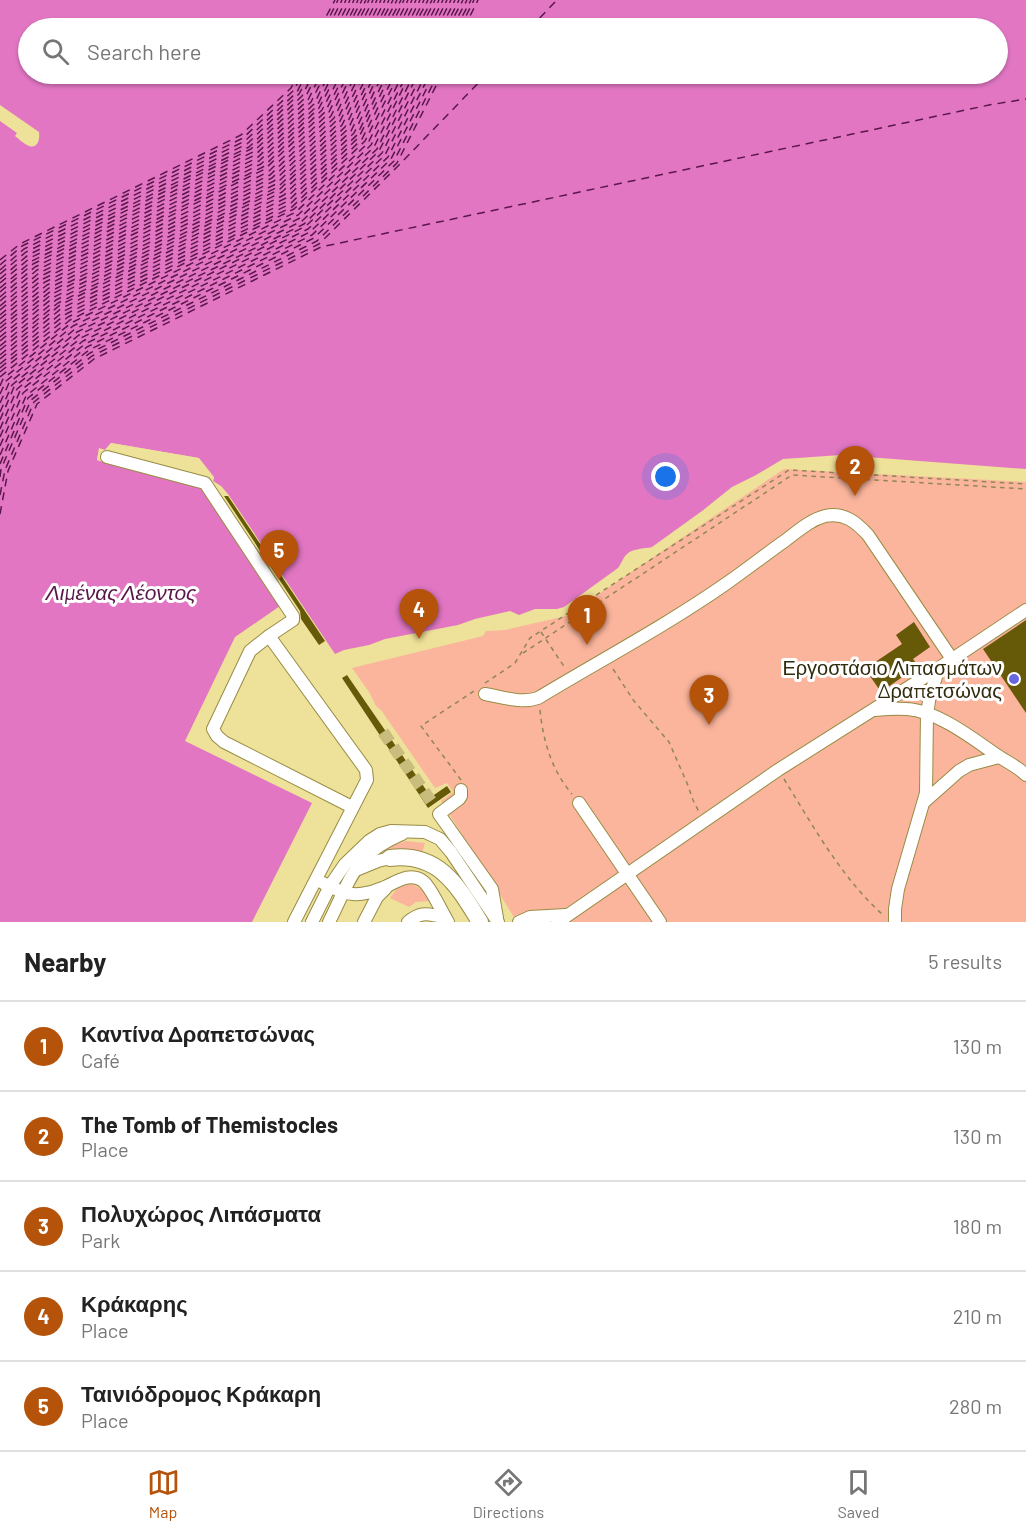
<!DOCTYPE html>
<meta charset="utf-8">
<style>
body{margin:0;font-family:Barlow,sans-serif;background:#f2f2f2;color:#222}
.you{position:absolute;left:666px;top:477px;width:21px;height:21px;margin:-15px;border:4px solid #fff;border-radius:50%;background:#1a73e8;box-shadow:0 0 0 9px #1a73e833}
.badge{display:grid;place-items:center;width:39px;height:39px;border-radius:50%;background:#b45309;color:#fff;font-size:20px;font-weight:700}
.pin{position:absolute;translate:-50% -50px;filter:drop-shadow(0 2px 3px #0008)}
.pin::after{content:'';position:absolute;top:32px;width:21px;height:18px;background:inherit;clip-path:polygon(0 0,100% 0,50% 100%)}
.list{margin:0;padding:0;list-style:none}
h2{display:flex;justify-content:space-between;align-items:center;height:78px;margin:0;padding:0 24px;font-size:26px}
h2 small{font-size:20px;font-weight:400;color:#767676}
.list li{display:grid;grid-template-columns:39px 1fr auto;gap:18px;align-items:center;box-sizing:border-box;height:90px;padding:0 24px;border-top:2px solid #e0e0e0}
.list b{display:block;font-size:22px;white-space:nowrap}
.list p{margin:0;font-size:20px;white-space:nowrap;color:#767676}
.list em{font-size:20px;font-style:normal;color:#767676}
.icon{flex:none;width:33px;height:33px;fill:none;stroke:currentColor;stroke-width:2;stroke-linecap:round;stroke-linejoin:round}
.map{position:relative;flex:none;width:1026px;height:922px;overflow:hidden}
.search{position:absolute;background:#fff;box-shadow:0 2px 4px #0004;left:18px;right:18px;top:18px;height:66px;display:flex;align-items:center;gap:15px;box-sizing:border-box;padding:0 21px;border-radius:33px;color:#767676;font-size:22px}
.sheet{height:528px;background:#fff}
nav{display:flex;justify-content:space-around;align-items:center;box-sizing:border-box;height:84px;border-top:2px solid #e0e0e0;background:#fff;font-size:16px;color:#767676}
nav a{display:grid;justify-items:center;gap:3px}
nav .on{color:#b45309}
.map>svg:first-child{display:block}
.green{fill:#fbb59d}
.water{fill:#e276c3;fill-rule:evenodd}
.pier{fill:#eee199}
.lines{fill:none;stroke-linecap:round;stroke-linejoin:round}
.ferry{stroke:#5a174a;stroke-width:1.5;stroke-dasharray:8 6;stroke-linecap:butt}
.building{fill:#665908}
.minor-tunnel{stroke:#c8bd7d;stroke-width:12;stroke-dasharray:12 6;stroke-linecap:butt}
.minor-casing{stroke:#988c45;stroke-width:14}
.major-casing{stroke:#988c45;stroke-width:18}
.path{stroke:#8f8653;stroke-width:1.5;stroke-dasharray:4.5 4.5;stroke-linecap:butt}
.minor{stroke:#fff;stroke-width:12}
.major{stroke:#fff;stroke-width:16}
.poi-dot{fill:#6767e0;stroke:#fff;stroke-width:2}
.labels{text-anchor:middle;stroke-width:6;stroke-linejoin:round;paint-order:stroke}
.poi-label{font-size:20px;fill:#312c0e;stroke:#fff;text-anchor:end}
.water-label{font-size:21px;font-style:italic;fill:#5a174a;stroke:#fff}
</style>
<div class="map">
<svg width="1026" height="922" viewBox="0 0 1026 922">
<rect width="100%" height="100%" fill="#eee199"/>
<!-- green -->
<g class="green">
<path d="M784,469L1026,482V922H517L441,801L453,792L447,783L435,788L381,710L376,706L369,692L352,668L483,636L486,631L505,630L566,616Z"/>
<path d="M406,841L425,843L422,853L385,852L392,846Z"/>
<path d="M407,883C418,885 425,891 430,901L416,902L409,907L390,898L398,887Z"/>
</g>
<!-- water -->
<path class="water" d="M0,0H1026V469L841,455L783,459L756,475L732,487L702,511L652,547C644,549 632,548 626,555C623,558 621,564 618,568L564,607L557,609H535L519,615L510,611L475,619L458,625L385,639L369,645L344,650L335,654L228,494L221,486L213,481L214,477L199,458L111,443L105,450L99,449L97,460L200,486L280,606L235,637L185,741L312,803L252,922H0V121L17,133L15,136C19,139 24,144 29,146C38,149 40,139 39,132L0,105ZM28,28H998V74H28Z"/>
<!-- pier -->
<path class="pier" d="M111,443L198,458L214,478L213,481L210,480L211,478L197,461L112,447L107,453L101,452L100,458L109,461L110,464L97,460L99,448L105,450Z"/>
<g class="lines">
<!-- ferry -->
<g class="ferry">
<path d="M320,28L335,0"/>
<path d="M324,28L338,0"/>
<path d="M328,28L342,0"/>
<path d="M332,28L346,0"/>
<path d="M336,28L350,0"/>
<path d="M340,28L354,0"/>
<path d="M344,28L358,0"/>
<path d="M347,28L362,0"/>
<path d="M351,28L366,0"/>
<path d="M355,28L369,0"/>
<path d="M359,28L373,0"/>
<path d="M363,28L377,0"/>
<path d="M367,28L381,0"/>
<path d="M371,28L385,0"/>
<path d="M375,28L389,0"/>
<path d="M378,28L393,0"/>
<path d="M382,28L397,0"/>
<path d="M386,28L401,0"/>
<path d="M390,28L404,0"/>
<path d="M394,28L408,0"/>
<path d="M398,28L412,0"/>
<path d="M402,28L416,0"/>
<path d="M406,28L420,0"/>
<path d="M410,28L424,0"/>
<path d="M413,28L428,0"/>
<path d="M417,28L432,0"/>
<path d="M421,28L435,0"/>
<path d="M425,28L439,0"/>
<path d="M429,28L443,0"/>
<path d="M433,28L447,0"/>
<path d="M437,28L451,0"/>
<path d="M441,28L455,0"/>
<path d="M445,28L459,0"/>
<path d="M448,28L463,0"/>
<path d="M452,28L467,0"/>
<path d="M456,28L471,0"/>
<path d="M460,28L474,0"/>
<path d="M464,28L478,0"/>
<path d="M530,28L557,0"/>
<path d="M0,260L20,244L241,135L291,88L298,74"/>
<path d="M0,265L22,246L243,138L294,90L302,74"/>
<path d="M0,270L24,249L245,141L297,92L306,74"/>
<path d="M0,274L26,252L247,144L299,94L310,74"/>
<path d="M0,279L28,255L249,147L302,96L313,74"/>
<path d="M0,283L30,258L251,149L305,98L317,74"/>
<path d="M0,288L32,261L253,152L308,100L321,74"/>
<path d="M0,292L33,264L255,155L311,102L325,74"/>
<path d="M0,297L35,267L257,158L314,104L329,74"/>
<path d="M0,301L37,270L259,161L317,106L333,74"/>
<path d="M0,306L39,273L261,164L319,108L337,74"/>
<path d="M0,310L41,276L263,167L322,110L341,74"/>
<path d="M0,315L43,279L265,169L325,112L345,74"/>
<path d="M0,319L45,282L268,172L328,114L348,74"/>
<path d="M0,324L47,285L270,175L331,116L352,74"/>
<path d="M0,328L49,288L272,178L334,118L356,74"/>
<path d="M0,332L51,291L274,181L337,120L360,74"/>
<path d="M0,337L52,294L276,184L339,123L364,74"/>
<path d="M0,341L54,297L278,187L342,125L368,74"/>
<path d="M0,346L56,300L280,189L345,127L372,74"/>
<path d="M0,350L58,303L282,192L348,129L375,74"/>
<path d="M0,355L60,305L284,195L351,131L379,74"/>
<path d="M0,359L62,308L286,198L354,133L383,74"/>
<path d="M0,364L64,311L288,201L357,135L387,74"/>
<path d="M0,368L66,314L290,204L359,137L391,74"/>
<path d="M0,372L68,317L292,207L362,139L395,74"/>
<path d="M0,377L70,320L294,209L365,141L399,74"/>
<path d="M0,386L3,379L71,323L296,212L368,143L403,74"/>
<path d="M0,394L6,381L73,326L298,215L371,145L407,74"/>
<path d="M0,403L9,383L75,329L300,218L374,147L410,74"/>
<path d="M0,412L12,385L77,332L302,221L377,149L414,74"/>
<path d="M0,420L14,387L79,335L304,224L379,151L418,74"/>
<path d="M0,429L17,389L81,338L306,226L382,153L422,74"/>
<path d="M0,437L20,391L83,341L308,229L385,155L426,74"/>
<path d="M0,446L23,393L85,344L310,232L388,157L430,74"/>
<path d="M0,455L26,396L87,347L312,235L391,159L434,74"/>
<path d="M0,464L28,398L89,350L314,238L394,161L438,74"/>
<path d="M0,477L1,469L31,400L90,353L317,241L397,163L442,74"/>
<path d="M0,495L5,470L34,402L92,356L319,244L399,165L487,74"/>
<path d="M0,514L8,471L37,404L94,359L321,247L989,105L1026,99"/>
</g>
</g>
<!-- building -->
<g class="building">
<path d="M224,496H228L325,641L319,645L301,619L300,611Z"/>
<path d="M1026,620V713L983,649Z"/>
<path d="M914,622L930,647L913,659L918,666L881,692L865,669L902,644L896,635Z"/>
<path d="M347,675L431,797L447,786L451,792L428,808L342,678Z"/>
</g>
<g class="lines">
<!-- minor-tunnel -->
<path class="minor-tunnel" d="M383,732L433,804"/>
<!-- minor casing -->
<g class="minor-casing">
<g id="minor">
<path d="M107,457L205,483L293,616V620L269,636L250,651L213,729L217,736L224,742L352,807"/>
<path d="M269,636L366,770L367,780L294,922"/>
<path d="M485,694C503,697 521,704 538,698C601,660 667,625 727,583C747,569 766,554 786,540C798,531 810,520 825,516C844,512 856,522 868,535L952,659"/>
<path d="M874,710C885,709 897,708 907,709C937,711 971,737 995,754C1005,761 1017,766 1026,775"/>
<path d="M461,790V796L459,799L439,814L492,889L497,918"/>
<path d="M924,802L959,771L969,765L999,757"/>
<path d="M579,803L660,922"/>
<path d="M356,870L378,861L390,858"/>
<path d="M323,883C332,887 342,894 353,894C364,895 374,891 385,887C396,882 411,871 424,882C433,891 441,911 448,922"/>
<path d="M312,922L330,886L345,864L369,841L380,834L391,831L425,832L440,839L451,852L498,922"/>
<path d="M329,922C339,903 349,875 363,860C373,848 388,840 402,834"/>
<path d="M364,922L377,897L386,888"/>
<path d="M408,922C423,910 428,915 445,917"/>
<path d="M519,922L530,917L566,915"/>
<path d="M558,922L778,770L939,668L1026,610"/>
<path d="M895,922V909L898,889L926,793L927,714L930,695L939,668"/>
</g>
</g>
<!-- major casing -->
<g class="major-casing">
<path id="major" d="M390,858C439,852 458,886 480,922"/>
</g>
<!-- path -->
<g class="path">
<path d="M541,632L565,668"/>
<path d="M523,653L792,475L1026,489"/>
<path d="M613,669L634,701L669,742L687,783L693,800L699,812"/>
<path d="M485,683L515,663L530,638L789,470L1026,484"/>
<path d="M540,710C543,741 552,771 572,794"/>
<path d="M784,779C813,826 841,877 883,915"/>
<path d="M461,780L421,726L474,691"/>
</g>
<!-- minor -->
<use href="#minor" class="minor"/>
<!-- major -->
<use href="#major" class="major"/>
</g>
<!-- markers -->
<circle class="poi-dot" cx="1014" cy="679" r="6"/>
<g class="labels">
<!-- poi labels -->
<g class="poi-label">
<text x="1002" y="675">Εργοστάσιο Λιπασμάτων<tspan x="1002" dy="23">Δραπετσώνας</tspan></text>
</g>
<!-- water labels -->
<g class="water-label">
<text x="121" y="600">Λιμένας Λέοντος</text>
</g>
</g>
</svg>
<div class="you"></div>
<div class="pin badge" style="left:587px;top:645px">1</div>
<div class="pin badge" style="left:855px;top:496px">2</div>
<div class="pin badge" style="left:709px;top:725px">3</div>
<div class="pin badge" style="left:419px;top:639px">4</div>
<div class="pin badge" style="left:279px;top:580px">5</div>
<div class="search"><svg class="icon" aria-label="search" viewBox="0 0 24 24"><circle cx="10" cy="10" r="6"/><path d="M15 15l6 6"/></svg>Search here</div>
</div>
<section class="sheet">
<h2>Nearby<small>5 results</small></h2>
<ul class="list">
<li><span class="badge">1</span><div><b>Καντίνα Δραπετσώνας</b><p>Café</p></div><em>130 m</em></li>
<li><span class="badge">2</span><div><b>The Tomb of Themistocles</b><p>Place</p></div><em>130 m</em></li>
<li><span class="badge">3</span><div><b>Πολυχώρος Λιπάσματα</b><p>Park</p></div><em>180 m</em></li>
<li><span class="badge">4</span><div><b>Κράκαρης</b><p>Place</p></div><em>210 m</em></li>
<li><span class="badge">5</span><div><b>Ταινιόδρομος Κράκαρη</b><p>Place</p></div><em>280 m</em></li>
</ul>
</section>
<nav>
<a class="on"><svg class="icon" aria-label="map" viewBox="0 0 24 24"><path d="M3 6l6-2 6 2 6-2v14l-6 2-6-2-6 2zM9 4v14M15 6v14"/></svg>Map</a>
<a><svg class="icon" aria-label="directions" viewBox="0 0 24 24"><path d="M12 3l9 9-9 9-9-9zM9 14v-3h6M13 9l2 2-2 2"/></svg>Directions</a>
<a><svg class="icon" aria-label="saved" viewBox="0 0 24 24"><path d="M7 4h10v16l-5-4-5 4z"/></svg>Saved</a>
</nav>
